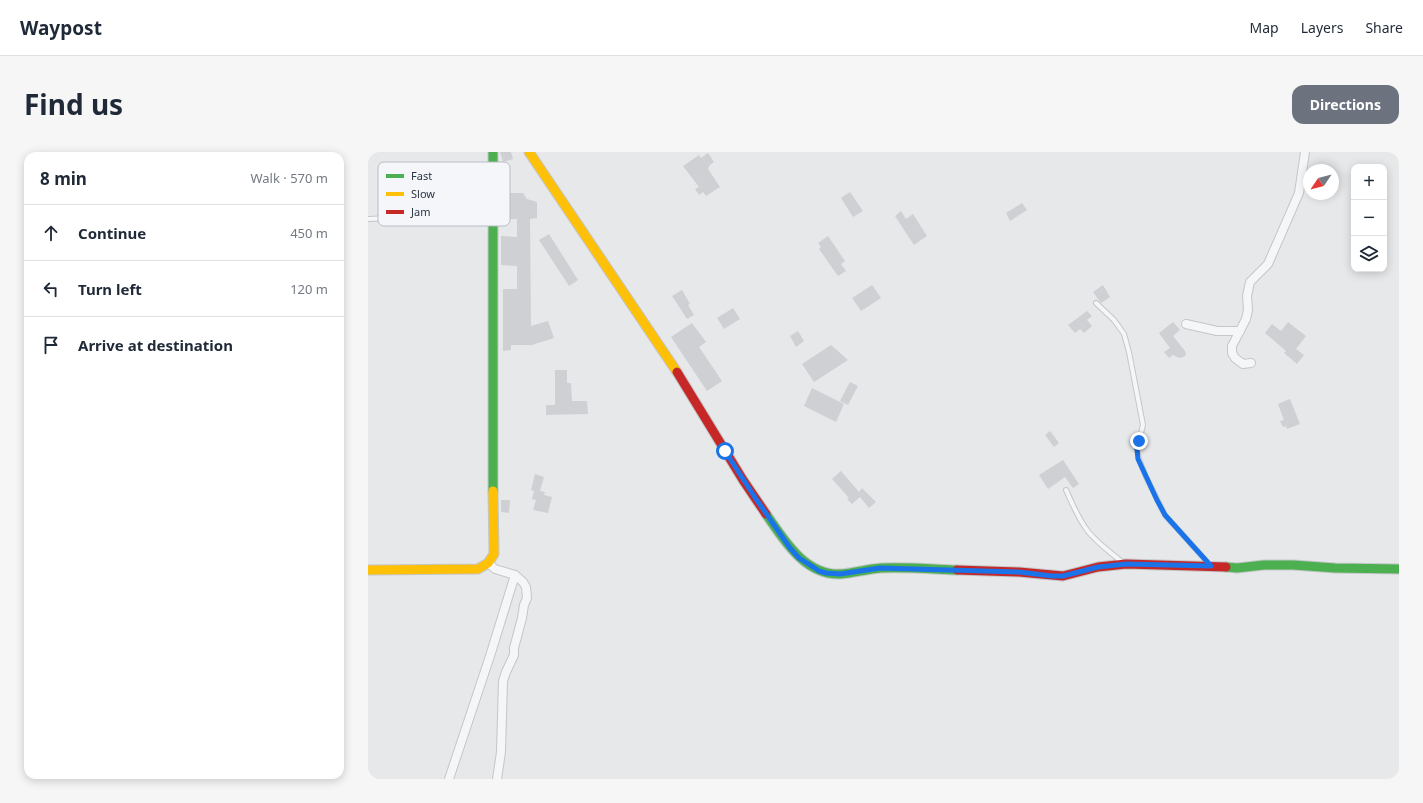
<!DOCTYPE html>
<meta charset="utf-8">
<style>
body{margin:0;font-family:"Noto Sans",sans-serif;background:#f6f6f7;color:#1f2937}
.controls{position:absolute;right:12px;top:12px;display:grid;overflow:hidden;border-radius:8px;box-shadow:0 2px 10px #0003}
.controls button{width:36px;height:36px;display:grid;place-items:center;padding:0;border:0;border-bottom:1px solid #e0e1e3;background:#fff;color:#1f2937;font:20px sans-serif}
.compass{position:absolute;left:935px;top:12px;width:36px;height:36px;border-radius:50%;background:#fff;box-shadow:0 2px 10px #0003;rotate:235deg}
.stop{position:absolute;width:12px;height:12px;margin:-9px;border:3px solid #1a73e8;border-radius:50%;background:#fff}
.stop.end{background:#1a73e8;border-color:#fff;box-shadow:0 1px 4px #0008}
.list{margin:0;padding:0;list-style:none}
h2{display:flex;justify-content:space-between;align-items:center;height:52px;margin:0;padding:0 16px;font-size:17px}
h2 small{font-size:13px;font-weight:400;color:#747a83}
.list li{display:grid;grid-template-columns:26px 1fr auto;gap:12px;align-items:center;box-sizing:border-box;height:56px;padding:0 16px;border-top:1px solid #e0e1e3}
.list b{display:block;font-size:15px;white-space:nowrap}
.list em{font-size:13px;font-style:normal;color:#747a83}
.icon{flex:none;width:22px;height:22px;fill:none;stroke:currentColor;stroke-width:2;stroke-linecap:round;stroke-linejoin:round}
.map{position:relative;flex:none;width:1031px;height:627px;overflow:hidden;border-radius:12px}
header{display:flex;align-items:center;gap:24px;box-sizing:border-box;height:56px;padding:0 20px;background:#fff;border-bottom:1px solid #e0e1e3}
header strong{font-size:19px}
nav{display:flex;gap:22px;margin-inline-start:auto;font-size:14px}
.intro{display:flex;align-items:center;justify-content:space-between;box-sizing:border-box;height:96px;padding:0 24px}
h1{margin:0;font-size:28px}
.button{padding:10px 18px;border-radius:12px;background:#6c737f;color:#fff;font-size:14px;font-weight:700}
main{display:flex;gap:24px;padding:0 24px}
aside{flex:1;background:#fff;border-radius:12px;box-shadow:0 2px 10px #0003}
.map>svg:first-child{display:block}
.building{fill:#ced0d3}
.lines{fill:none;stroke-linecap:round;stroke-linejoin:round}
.lane-casing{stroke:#c4c6c8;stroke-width:6}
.street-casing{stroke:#c4c6c8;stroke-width:10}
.fast-casing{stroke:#c4c6c8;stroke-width:11}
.slow-casing{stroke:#c4c6c8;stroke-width:11}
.jam-casing{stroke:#c4c6c8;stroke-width:11}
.lane{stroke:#f5f6f7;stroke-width:4}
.street{stroke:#f5f6f7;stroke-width:8}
.fast{stroke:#4caf50;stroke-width:9}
.slow{stroke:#ffc107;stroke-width:9}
.jam{stroke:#c62828;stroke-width:9}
.route{stroke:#1a73e8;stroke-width:5}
.key{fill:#f4f6f9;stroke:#b8bcc3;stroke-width:1}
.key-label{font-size:11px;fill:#2b3445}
</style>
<header>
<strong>Waypost</strong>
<nav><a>Map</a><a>Layers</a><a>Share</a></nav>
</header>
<div class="intro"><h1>Find us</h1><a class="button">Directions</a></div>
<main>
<aside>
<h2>8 min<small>Walk · 570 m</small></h2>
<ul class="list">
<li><svg class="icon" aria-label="ahead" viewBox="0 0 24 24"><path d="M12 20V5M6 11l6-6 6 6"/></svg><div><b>Continue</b></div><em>450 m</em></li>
<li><svg class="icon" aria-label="left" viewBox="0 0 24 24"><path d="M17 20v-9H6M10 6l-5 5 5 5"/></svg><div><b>Turn left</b></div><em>120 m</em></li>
<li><svg class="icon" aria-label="arrive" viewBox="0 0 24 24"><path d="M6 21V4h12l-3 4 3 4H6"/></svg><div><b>Arrive at destination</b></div></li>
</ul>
</aside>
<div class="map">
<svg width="1031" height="627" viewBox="0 0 1031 627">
<rect width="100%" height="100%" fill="#e6e8ea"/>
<!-- building -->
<g class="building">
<path d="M132,0H143L145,7L135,10Z"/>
<path d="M340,1L346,10L342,13L340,17L352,35L338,44L335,40L331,43L327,37L331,35L315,14L331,3L333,6Z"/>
<path d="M482,40L495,59L485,65L473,46Z"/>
<path d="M136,41H155L159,47L169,50V66L162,67L163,174L180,169L186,186L164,193H143V198L135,199V137H149V114L133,113V84L149,85V67H137Z"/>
<path d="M654,51L659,58L642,69L638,61Z"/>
<path d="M533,59L538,67L545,62L559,84L546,93L527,64Z"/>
<path d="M181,82L210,128L201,134L171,88Z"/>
<path d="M460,84L477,109L473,112L478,119L470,124L451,97L453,95L450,91Z"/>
<path d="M504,133L513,146L493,159L484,146Z"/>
<path d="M735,133L742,145L733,151L725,140Z"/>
<path d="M314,138L322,152L320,153L326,163L319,167L304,144Z"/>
<path d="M365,156L372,167L356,177L349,166Z"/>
<path d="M719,159L724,164L719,168L724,174L716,181L712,177L707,181L700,173Z"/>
<path d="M805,170L812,178L805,184L817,199L818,203L815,205L811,206L805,203L801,206L796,200L802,196L791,181Z"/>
<path d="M920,170L938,184L928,197L936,203L929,212L916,201L918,199L897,181L904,172L913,179Z"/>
<path d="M324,171L338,190L331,195L354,229L339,239L303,185Z"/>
<path d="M430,179L436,189L428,195L422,184Z"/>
<path d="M463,193L480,208L446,230L434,212Z"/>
<path d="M187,218H199V231H203L204,249H219L220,262L178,263V253H187Z"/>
<path d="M482,230L490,234L480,253L472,249Z"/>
<path d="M444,236L476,252L468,270L436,254Z"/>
<path d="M922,247L932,272L919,277L918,274L915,275L912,269L916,268L910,252Z"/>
<path d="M682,279L691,291L686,295L677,283Z"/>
<path d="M695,308L711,332L705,336L697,325L680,337L671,323Z"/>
<path d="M473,319L491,340L494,336L508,350L501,356L492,345L484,352L479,347L481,346L464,327Z"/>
<path d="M167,322L176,325L172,339L177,340L176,343L184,345L180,361L165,358L168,348L164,347L166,339L163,338Z"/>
<path d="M133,348H142L141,361L133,360Z"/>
</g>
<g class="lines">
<!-- lane casing -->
<g class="lane-casing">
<g id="lane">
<path d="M0,67L46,65L124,69"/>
<path d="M728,151L746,168L756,182L761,200L775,273L769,297L771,307L778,325L797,363L841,412"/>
<path d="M698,338C704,351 710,366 719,378C728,390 742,400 754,410"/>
</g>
</g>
<!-- street casing -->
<g class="street-casing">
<g id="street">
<path d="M818,172L849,179H872"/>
<path d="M883,211L875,212L867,206L864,201V194L878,167L880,158L879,144L882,130L900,112L931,41L937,0"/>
<path d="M120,411L127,417L147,423L155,430L158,435L159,446L156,453L154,466L146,496V503L138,520L135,529L133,600L129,627"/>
<path d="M81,627L122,504L147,423"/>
</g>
</g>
<!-- fast casing -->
<g class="fast-casing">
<g id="fast">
<path d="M125,339V0"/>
<path d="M398,362C416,388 437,424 473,422C486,421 499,417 513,416C538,415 564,417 589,418"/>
<path d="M858,415L869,416L896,413H925L967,416L1031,417"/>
</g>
</g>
<!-- slow casing -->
<g class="slow-casing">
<g id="slow">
<path d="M161,0L309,220"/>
<path d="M0,418L110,417L120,411L126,402L125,339"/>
</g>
</g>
<!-- jam casing -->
<g class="jam-casing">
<g id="jam">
<path d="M309,220L375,328L398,362"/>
<path d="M589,418L651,420L695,424L730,415L758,412L858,415"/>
</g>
</g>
<!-- lane -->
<use href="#lane" class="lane"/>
<!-- street -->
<use href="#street" class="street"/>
<!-- fast -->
<use href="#fast" class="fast"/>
<!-- slow -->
<use href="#slow" class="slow"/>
<!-- jam -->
<use href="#jam" class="jam"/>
</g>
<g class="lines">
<!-- route -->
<path class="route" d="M357,299L386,344L422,396L431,406L442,413L451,419L458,421L472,422L512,416L651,420L684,424H695L730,415L758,412L843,414L797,363L789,348L770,307L769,297L771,289"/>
</g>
<!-- legend -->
<rect x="10" y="10" width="132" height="64" rx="6" class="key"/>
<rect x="18" y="22" width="18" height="4" fill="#4caf50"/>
<rect x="18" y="40" width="18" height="4" fill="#ffc107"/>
<rect x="18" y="58" width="18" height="4" fill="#c62828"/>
<g class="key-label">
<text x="43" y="28">Fast</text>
<text x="43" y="46">Slow</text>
<text x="43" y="64">Jam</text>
</g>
</svg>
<div class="controls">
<button>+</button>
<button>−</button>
<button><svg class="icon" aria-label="layers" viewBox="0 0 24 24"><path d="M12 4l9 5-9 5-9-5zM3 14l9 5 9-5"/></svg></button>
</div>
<svg class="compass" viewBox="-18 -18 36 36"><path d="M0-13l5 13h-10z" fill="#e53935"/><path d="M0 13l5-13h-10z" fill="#747a83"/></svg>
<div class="stop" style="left:357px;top:299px"></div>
<div class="stop end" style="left:771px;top:289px"></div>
</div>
</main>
